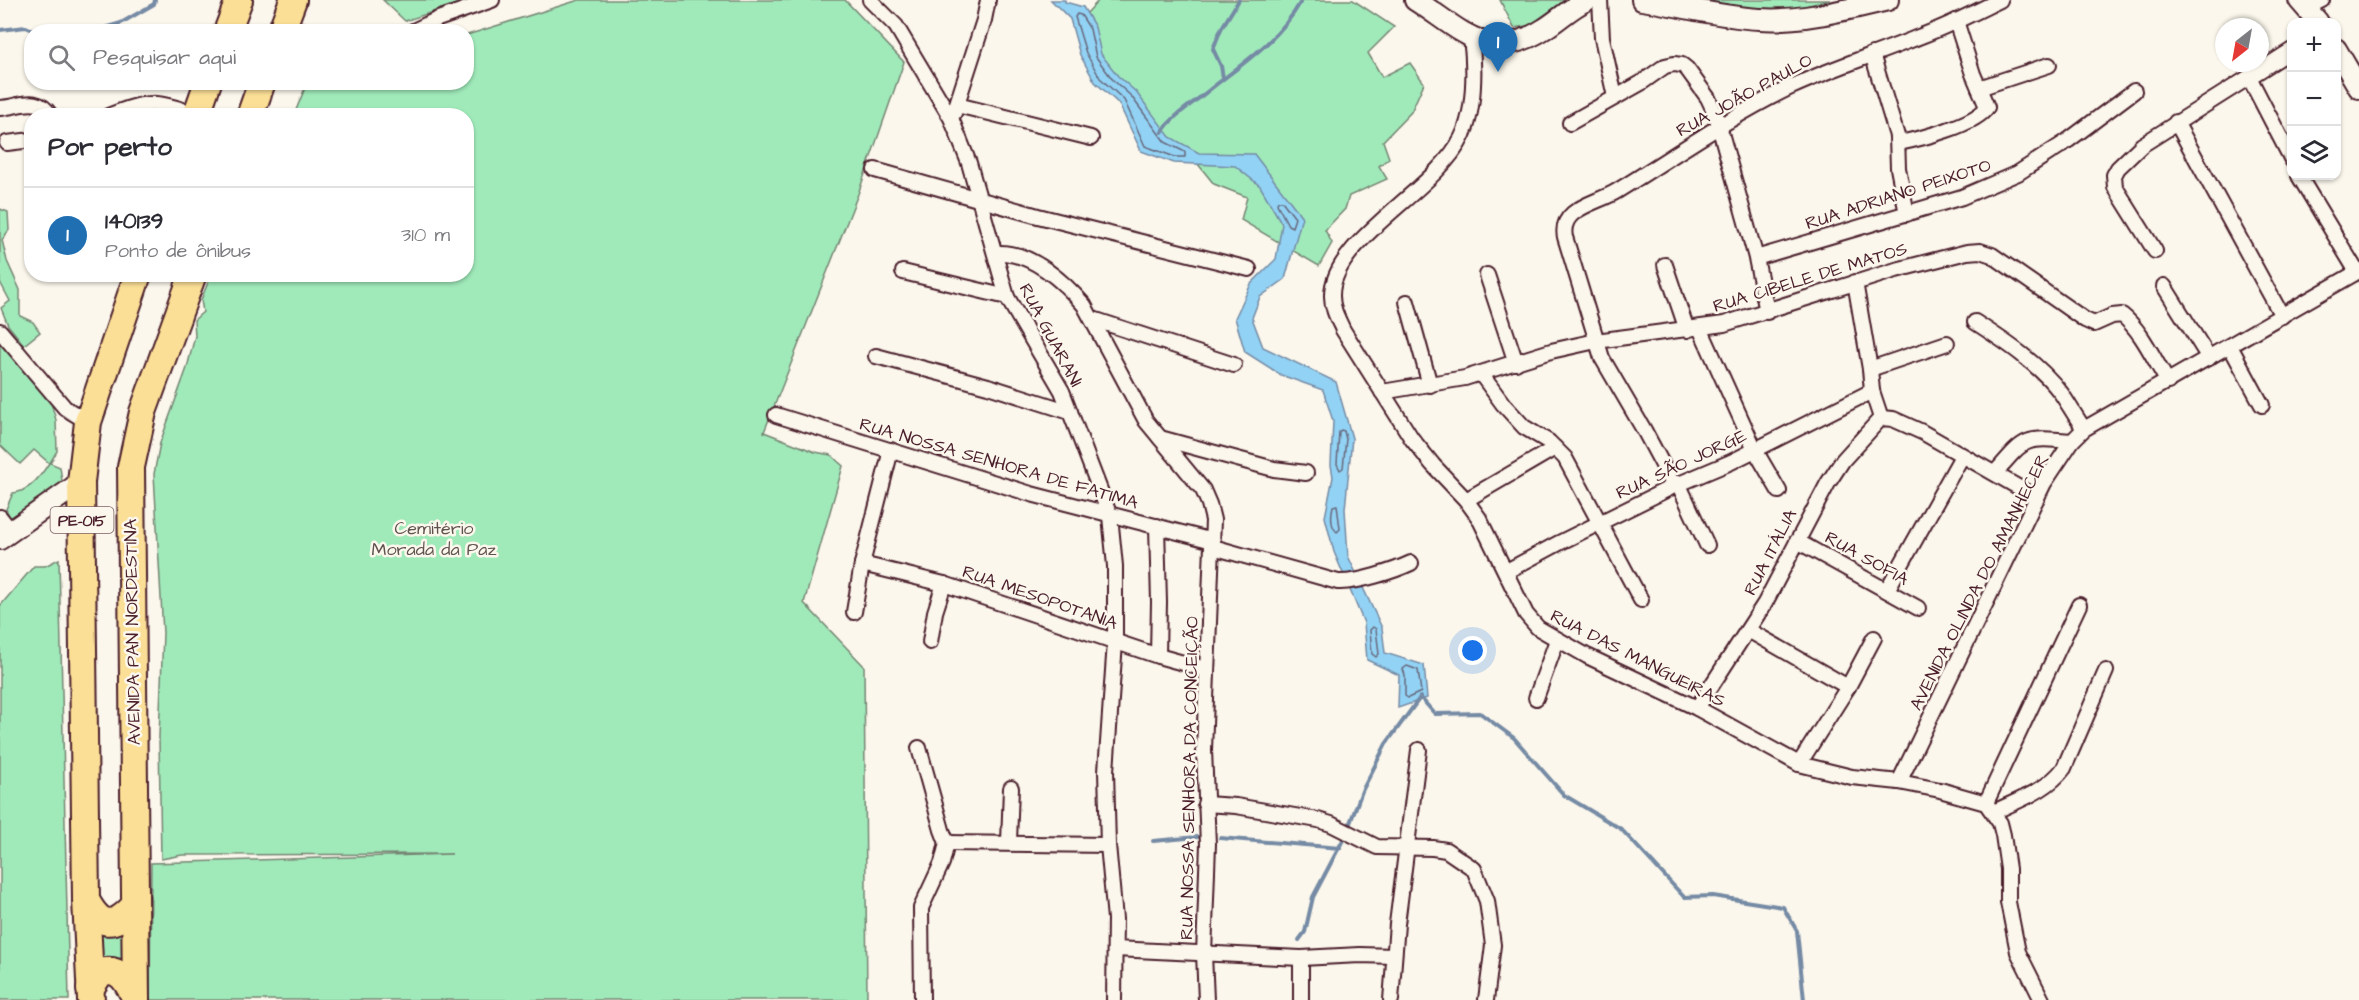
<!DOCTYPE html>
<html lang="pt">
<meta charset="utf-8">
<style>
body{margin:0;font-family:"Architects Daughter",sans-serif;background:#f7f7f7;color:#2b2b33}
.controls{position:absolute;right:18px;top:18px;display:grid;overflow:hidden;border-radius:12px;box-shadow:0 2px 4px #0004}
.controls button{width:54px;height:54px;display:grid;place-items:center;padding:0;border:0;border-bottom:2px solid #e1e1e2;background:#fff;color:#2b2b33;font:30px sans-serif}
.compass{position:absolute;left:2215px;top:18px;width:54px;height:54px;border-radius:50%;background:#fff;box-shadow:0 2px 4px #0004;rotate:211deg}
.you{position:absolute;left:1473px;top:651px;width:21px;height:21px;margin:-15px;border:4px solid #fff;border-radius:50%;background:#1a73e8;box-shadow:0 0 0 9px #1a73e833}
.badge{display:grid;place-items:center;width:39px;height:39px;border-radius:50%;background:#1f6fb2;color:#fff;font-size:20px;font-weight:700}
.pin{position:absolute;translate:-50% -50px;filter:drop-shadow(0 2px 3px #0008)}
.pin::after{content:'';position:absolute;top:32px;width:21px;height:18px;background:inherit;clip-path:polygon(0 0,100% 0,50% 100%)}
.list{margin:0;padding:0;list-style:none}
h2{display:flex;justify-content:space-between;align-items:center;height:78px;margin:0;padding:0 24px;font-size:26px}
h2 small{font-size:20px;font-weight:400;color:#7c7c81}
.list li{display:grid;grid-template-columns:39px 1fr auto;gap:18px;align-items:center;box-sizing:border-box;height:96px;padding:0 24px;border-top:2px solid #e1e1e2}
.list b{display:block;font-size:22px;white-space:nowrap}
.list p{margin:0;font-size:20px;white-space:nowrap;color:#7c7c81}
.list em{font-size:20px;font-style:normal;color:#7c7c81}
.icon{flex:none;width:33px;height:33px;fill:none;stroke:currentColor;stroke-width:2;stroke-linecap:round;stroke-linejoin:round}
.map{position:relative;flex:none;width:2359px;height:1000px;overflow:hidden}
.search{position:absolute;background:#fff;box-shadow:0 2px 4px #0004;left:24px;top:24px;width:450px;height:66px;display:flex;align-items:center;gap:15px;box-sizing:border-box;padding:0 21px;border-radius:24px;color:#7c7c81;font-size:22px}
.panel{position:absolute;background:#fff;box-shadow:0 2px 4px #0004;left:24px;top:108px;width:450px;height:174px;border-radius:24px}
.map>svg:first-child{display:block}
.green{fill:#a0eaba;stroke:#758472;stroke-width:1.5}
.water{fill:#92d2f4;stroke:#758aa4;stroke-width:1.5}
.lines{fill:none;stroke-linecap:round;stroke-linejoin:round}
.shore{stroke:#67677b;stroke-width:1.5}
.stream{stroke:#758aa4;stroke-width:4}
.street-casing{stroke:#4a1f2b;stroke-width:18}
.secondary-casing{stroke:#4a1f2b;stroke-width:24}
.highway-casing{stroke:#4a1f2b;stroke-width:30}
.street{stroke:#fbf7ec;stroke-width:14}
.secondary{stroke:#fbf7ec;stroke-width:20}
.highway{stroke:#fbdf96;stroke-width:26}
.labels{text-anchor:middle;stroke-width:5;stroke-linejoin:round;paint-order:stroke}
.shield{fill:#fbf7ec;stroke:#7f6065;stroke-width:1.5}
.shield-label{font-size:16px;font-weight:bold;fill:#4a1f2b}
.street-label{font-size:18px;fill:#4a1f2b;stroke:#fbf7ec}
.park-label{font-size:18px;fill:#60524f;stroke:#fbf7ec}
</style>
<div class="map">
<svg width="2359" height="1000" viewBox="0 0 2359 1000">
<rect width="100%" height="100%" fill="#fbf7ec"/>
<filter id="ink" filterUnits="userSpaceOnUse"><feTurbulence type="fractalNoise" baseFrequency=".0167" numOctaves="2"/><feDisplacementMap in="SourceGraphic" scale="12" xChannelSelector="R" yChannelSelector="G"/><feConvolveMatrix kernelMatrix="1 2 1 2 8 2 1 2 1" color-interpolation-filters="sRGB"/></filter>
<g filter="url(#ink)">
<!-- green -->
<g class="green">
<path d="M383,0H469L405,21Z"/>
<path d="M579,0H845L904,62L858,194L764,432L815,452L831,455L843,466L804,603L864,666L867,1000H150L151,863L452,854L182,855L161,859L159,737L163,633L154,474L160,443L187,368L195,336L194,320L203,312L201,300L211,275L466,274V116L294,115L307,83L466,82L467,35Z"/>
<path d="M1099,0H1353L1394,27L1368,53L1382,77L1410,63L1424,83L1411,112L1383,141L1389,158L1379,166L1387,179L1349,196L1345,209L1325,230L1332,243L1319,266L1241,220L1247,197L1214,184L1185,148L1167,145L1074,27Z"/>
<path d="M1500,0H1598L1568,19L1514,28Z"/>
<path d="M1685,0H1830L1751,19Z"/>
<path d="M0,209L8,212L9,230L2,240L7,261L20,290V316L33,322L40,332L24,345L8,325L1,308L10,301L0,282Z"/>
<path d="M0,331L50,399L56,420L57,451L50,463L60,467L63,488L13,525L6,509L13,493C28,492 41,476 49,463L34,450L20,464L0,445Z"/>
<path d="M59,559L69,1000H0V606L34,566H45Z"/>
<path d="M93,913L123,917L136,999L101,972Z"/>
</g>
<!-- water -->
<path class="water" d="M1051,0H1065V2L1083,7L1095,27L1101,54L1118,76L1136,92L1170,137L1199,153L1254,154L1302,217L1285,279L1260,297L1252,318L1263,347L1336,382L1352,438L1345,509L1348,556L1382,628L1385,653L1424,665L1427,698L1398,708L1399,675L1367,660L1364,623L1334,552L1325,517L1333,477L1331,465L1333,421L1323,390L1281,375L1245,352L1235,318L1251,284L1276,259L1282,224L1260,186L1235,166L1174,163L1141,151L1119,104L1095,82L1080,55L1070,19Z"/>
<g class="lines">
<!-- shore -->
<g class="shore">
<path d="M1077,14L1081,15L1090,29L1096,57L1113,80L1131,96L1165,142L1185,152V157H1175L1145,146L1124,100L1100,78L1086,53L1075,17Z"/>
<path d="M1278,201H1282L1295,218L1292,227L1288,225L1277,204Z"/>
<path d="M1341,430L1344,431L1346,439L1343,468L1340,470L1337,464L1339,432Z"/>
<path d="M1337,505L1340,529L1337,532C1330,526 1331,515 1333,506Z"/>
<path d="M1373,627L1376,629L1379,654L1376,657L1372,654L1370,630Z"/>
<path d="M1407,666L1418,670L1421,692L1408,698L1405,696V675L1403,669Z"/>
</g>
<!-- stream -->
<g class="stream">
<path d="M0,30L26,27L37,32"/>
<path d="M91,32L121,23L154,4L155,0"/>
<path d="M1223,78L1221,66L1213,49L1221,29L1239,0"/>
<path d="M1162,132C1173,116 1188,107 1203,95C1237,67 1278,42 1300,3"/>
<path d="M1420,697L1435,714L1480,713L1514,738L1564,795L1621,829L1684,897L1713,896L1783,907L1797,931L1804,1000"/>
<path d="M1350,823L1362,791L1386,744L1419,699"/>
<path d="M1220,838L1340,848"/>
<path d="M1153,841L1198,837"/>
<path d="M1299,940L1305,932L1313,897L1344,838"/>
</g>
<!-- street casing -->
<g class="street-casing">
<g id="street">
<path d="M870,0L896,26L951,118L969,163L1007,297L1062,391L1110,516L1115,566V642L1106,771L1108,845L1115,919L1114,1000"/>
<path d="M1600,0L1602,38L1615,97"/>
<path d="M2306,8L2322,0"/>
<path d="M282,28L312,32"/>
<path d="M411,32L438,19L492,0"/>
<path d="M1471,38C1475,66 1475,111 1462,137C1437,190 1331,240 1332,296C1332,309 1338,319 1343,330L1412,439L1433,465L1466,500L1479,518L1526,614L1538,628L1587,656L1697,708L1799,764L1852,777L1899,782L1940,790L1986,803L2000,823L2003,835L2008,869V902L2018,952L2042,1000"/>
<path d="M1872,54L1897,136L1898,168L1907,214"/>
<path d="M2249,77L2292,160"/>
<path d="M1979,88L2049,65"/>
<path d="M957,105L1091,138"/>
<path d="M0,108C20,107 37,94 51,116"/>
<path d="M954,113L984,20L988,0"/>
<path d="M108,116C146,100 158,100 196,115"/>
<path d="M2176,122L2282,316"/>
<path d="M1570,123L1641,83L1665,66L1674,64L1682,65L1687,69L1708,98L1716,115L1756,258L1767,312"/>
<path d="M7,143L32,140"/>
<path d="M1899,143C1919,139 1976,125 1987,107L1973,74L1956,21"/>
<path d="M875,170L1038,216L1249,269"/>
<path d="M2299,176L2357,272"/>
<path d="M2155,251L2115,187L2114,175L2118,168L2142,145L2292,50"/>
<path d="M996,253C1030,251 1062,280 1084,305L1146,421L1203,490L1209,504L1213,520L1204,750L1208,844L1204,954L1206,1000"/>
<path d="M1756,258L1962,197L2018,173L2066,142L2134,91"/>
<path d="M1665,265L1687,330"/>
<path d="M903,272L1007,297"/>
<path d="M1487,275L1516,363"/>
<path d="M1855,282L1870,369L1872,391L1881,418"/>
<path d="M2164,286L2209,358"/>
<path d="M1407,302L1430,385"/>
<path d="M1093,319L1234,365"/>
<path d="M1975,322C2006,342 2039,364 2061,393C2069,405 2076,417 2084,429"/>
<path d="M1700,328L1755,450L1779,491"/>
<path d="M0,331L65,408L88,422"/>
<path d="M2230,346L2262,405"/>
<path d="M876,356L988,386L1070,412"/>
<path d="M1870,369L1947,343"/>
<path d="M1481,374L1503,404L1524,427L1549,442L1565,458L1641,600"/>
<path d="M1382,392L1465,378L1551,351L1596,341L1724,324L1896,270L1967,252L1980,251L1992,255L2085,320L2094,324L2112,316L2122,315C2142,331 2154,360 2168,382"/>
<path d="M776,415L1031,494L1213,541"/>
<path d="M1881,418L1893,419L1922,432L2037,498"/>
<path d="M1160,438L1274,469L1306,473"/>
<path d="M1995,473C2026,437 2024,437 2072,441"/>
<path d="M1678,483L1707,545"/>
<path d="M1674,486L1644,430L1602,358L1565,237C1559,208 1596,204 1617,191C1674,156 1729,117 1789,88C1832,68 1877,54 1921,36C1948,26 1974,13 2000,0"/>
<path d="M1466,500L1555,448"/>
<path d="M0,517L11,531"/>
<path d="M1157,526L1159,602L1158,656"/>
<path d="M1797,541L1918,608"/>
<path d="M1213,547L1338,582C1357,583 1394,571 1411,563"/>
<path d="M862,564L944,584L1158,656L1205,669"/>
<path d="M1507,571L1559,543L1674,486L1731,462L1872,391"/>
<path d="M1887,590L1962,456"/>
<path d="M854,612L862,564L891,450"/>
<path d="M1748,630L1848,687"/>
<path d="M930,642L935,612L944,584"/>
<path d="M1536,698L1557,640"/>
<path d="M1697,708L1765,603L1828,483L1843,460L1881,418"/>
<path d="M919,748L942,830L947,843"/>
<path d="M1799,764L1848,687L1874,638"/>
<path d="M1899,782L2044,483L2072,441L2084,429L2359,271"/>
<path d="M1986,803L2079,605"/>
<path d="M1205,804L1236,806L1318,820L1331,824L1377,847L1433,848L1446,850L1474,869L1487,901L1493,945L1486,1000"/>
<path d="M1994,812C2018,800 2047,791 2064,768L2106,671"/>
<path d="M1009,842L1011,788"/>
<path d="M947,843L1108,845"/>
<path d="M1115,949L1301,958L1360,955L1394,956"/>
<path d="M1301,958V1000"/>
<path d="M922,1000L921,908L942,863L947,843"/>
<path d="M1391,1000L1397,924L1419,750"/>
</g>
</g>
<!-- secondary casing -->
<g class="secondary-casing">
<g id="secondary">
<path d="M1415,0C1461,29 1488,65 1544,29C1559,20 1571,7 1587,0"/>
<path d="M1642,0C1682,6 1718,17 1760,19C1800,22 1849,9 1888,0"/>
<path d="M2299,0L2318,22"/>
<path d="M2336,49L2359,88"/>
<path d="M0,539L81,482"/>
</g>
</g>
<!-- highway casing -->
<g class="highway-casing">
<g id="highway">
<path d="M227,32L239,0"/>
<path d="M281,32L293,0"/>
<path d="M196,116L208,82"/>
<path d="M250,116L262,82"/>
<path d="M86,900C100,927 113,929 134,906"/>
<path d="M90,989L101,972C121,966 128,984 136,999"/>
<path d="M91,1000L86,900L81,482L88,422L138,274"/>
<path d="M136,1000L131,467L143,412L193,274"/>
</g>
</g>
<!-- street -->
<use href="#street" class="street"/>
<!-- secondary -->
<use href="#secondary" class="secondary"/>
<!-- highway -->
<use href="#highway" class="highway"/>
</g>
</g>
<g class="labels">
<!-- shield labels -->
<rect class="shield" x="50.5" y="507" width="63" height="26" rx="4.5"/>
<g class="shield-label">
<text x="82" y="526">PE-015</text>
</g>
<!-- street labels -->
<g class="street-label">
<text transform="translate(1744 95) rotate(-29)" y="6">RUA JOÃO PAULO</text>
<text transform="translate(1898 194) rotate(-18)" y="6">RUA ADRIANO PEIXOTO</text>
<text transform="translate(1810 277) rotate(-17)" y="6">RUA CIBELE DE MATOS</text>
<text transform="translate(1051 335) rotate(62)" y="6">RUA GUARANI</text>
<text transform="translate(999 463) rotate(16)" y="6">RUA NOSSA SENHORA DE FATIMA</text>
<text transform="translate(1681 464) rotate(-25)" y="6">RUA SÃO JORGE</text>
<text transform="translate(1770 552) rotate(-63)" y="6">RUA ITÁLIA</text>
<text transform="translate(1867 558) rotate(29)" y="6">RUA SOFIA</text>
<text transform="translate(1979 582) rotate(-63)" y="6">AVENIDA OLINDA DO AMANHECER</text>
<text transform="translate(1040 597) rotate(19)" y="6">RUA MESOPOTANIA</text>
<text transform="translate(132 632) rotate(-91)" y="6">AVENIDA PAN NORDESTINA</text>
<text transform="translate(1638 658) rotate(27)" y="6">RUA DAS MANGUEIRAS</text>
<text transform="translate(1189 778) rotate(-89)" y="6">RUA NOSSA SENHORA DA CONCEIÇÃO</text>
</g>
<!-- park labels -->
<g class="park-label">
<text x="434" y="534">Cemitério<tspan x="434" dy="21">Morada da Paz</tspan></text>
</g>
</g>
</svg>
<div class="controls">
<button>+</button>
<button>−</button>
<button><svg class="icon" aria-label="layers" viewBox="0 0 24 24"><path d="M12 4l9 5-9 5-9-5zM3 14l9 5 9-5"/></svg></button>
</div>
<svg class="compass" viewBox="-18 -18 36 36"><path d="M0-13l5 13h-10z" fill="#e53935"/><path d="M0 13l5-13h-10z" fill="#7c7c81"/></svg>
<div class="you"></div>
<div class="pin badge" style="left:1498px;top:72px">1</div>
<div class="search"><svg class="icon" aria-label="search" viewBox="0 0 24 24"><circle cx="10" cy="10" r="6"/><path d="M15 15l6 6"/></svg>Pesquisar aqui</div>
<section class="panel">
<h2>Por perto<small></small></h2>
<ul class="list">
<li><span class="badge">1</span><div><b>140139</b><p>Ponto de ônibus</p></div><em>310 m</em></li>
</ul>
</section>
</div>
